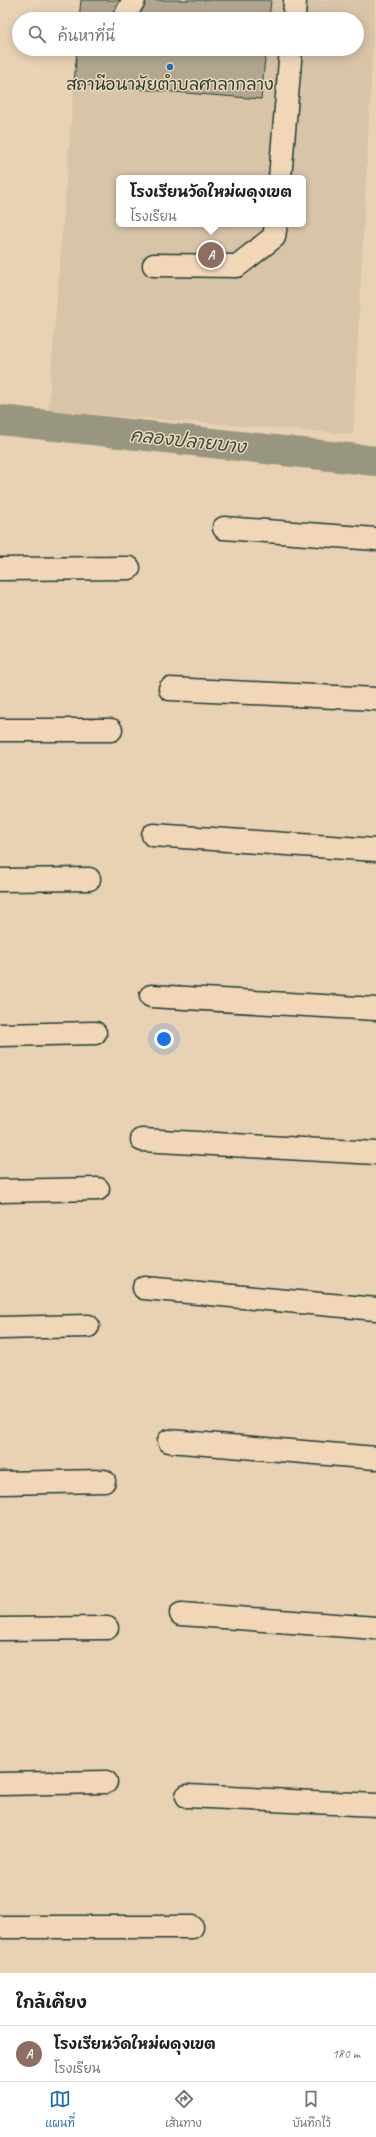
<!DOCTYPE html>
<html lang="th">
<meta charset="utf-8">
<style>
body{margin:0;font-family:Caveat,"Playpen Sans Thai",sans-serif;background:#f2f2f2;color:#202124}
.you{position:absolute;left:164px;top:1039px;width:14px;height:14px;margin:-10px;border:3px solid #fff;border-radius:50%;background:#1a73e8;box-shadow:0 0 0 6px #1a73e833}
.badge{display:grid;place-items:center;width:26px;height:26px;border-radius:50%;background:#1f6fb2;color:#fff;font-size:13px;font-weight:700}
.pin{position:absolute;translate:-50% -50%;border:2px solid #fff;box-shadow:0 1px 4px #0006}
.popup{position:absolute;left:116px;top:175px;width:190px;height:52px;box-sizing:border-box;display:grid;place-content:center;border-radius:6px;background:#fff;filter:drop-shadow(0 1px 3px #0005);font-size:13px;white-space:nowrap;color:#757577}
.popup b{font-size:15px;color:#202124}
.popup::after{content:'';position:absolute;left:50%;top:100%;margin-left:-8px;border:8px solid transparent;border-top-color:#fff}
.list{margin:0;padding:0;list-style:none}
h2{display:flex;justify-content:space-between;align-items:center;height:52px;margin:0;padding:0 16px;font-size:17px}
h2 small{font-size:13px;font-weight:400;color:#757577}
.list li{display:grid;grid-template-columns:26px 1fr auto;gap:12px;align-items:center;box-sizing:border-box;height:56px;padding:0 16px;border-top:1px solid #e0e0e0}
.list b{display:block;font-size:15px;white-space:nowrap}
.list p{margin:0;font-size:13px;white-space:nowrap;color:#757577}
.list em{font-size:13px;font-style:normal;color:#757577}
.icon{flex:none;width:22px;height:22px;fill:none;stroke:currentColor;stroke-width:2;stroke-linecap:round;stroke-linejoin:round}
.map{position:relative;flex:none;width:376px;height:1973px;overflow:hidden}
.search{position:absolute;background:#fff;box-shadow:0 2px 10px #0003;left:12px;right:12px;top:12px;height:44px;display:flex;align-items:center;gap:10px;box-sizing:border-box;padding:0 14px;border-radius:22px;color:#757577;font-size:15px}
.sheet{height:108px;background:#fff}
nav{display:flex;justify-content:space-around;align-items:center;box-sizing:border-box;height:56px;border-top:1px solid #e0e0e0;background:#fff;font-size:11px;color:#757577}
nav a{display:grid;justify-items:center;gap:2px}
nav .on{color:#1f6fb2}
.map>svg:first-child{display:block}
.built{fill:#d8c4a8;fill-rule:evenodd}
.lines{fill:none;stroke-linecap:round;stroke-linejoin:round}
.canal{stroke:#989680;stroke-width:30}
.building{fill:#b1a790;stroke:#1f3d34}
.minor-casing{stroke:#1f3d34;stroke-width:25}
.minor{stroke:#f1d7b8;stroke-width:22}
.poi-dot{fill:#1f6fb2;stroke:#f1d7b8;stroke-width:1.5}
.labels{text-anchor:middle;stroke-width:3;stroke-linejoin:round;paint-order:stroke}
.poi-label{font-size:17px;fill:#1f3d34;stroke:#f1d7b8}
.water-label{font-size:18px;font-style:italic;fill:#314a3f;stroke:#f1d7b8}
</style>
<div class="map">
<svg width="376" height="1973" viewBox="0 0 376 1973">
<rect width="100%" height="100%" fill="#e9d1b3"/>
<filter id="ink" filterUnits="userSpaceOnUse"><feTurbulence type="fractalNoise" baseFrequency=".025" numOctaves="2"/><feDisplacementMap in="SourceGraphic" scale="8" xChannelSelector="R" yChannelSelector="G"/><feConvolveMatrix kernelMatrix="1 2 1 2 8 2 1 2 1" color-interpolation-filters="sRGB"/></filter>
<g filter="url(#ink)">
<!-- built -->
<path class="built" d="M271,0H375L353,434L48,411L74,84L261,99L266,49H357V19H269ZM119,178H303V224H119Z"/>
<g class="lines">
<!-- canal -->
<path class="canal" d="M0,420L376,461"/>
</g>
<!-- building -->
<g class="building">
<path d="M81,0H271L269,19H79Z"/>
<path d="M77,49H266L261,99L74,84Z"/>
</g>
<g class="lines">
<!-- minor casing -->
<g class="minor-casing">
<g id="minor">
<path d="M123,19L134,0"/>
<path d="M294,19L295,0"/>
<path d="M280,178L291,49"/>
<path d="M154,265L237,266L274,237L276,224"/>
<path d="M224,528L376,539"/>
<path d="M0,569L129,568"/>
<path d="M170,689L376,699"/>
<path d="M0,730H111"/>
<path d="M153,835L376,850"/>
<path d="M0,880L89,879"/>
<path d="M151,996L376,1009"/>
<path d="M0,1035L95,1033"/>
<path d="M142,1140L376,1153"/>
<path d="M0,1191L98,1189"/>
<path d="M144,1288L376,1309"/>
<path d="M0,1328L88,1326"/>
<path d="M169,1441L376,1458"/>
<path d="M0,1483L104,1481"/>
<path d="M181,1614L376,1628"/>
<path d="M0,1629L107,1628"/>
<path d="M0,1784L106,1782"/>
<path d="M187,1796L376,1805"/>
<path d="M0,1927H192"/>
</g>
</g>
<!-- minor -->
<use href="#minor" class="minor"/>
</g>
</g>
<!-- markers -->
<circle class="poi-dot" cx="170" cy="67" r="4"/>
<g class="labels">
<!-- poi labels -->
<g class="poi-label">
<text x="170" y="90">สถานีอนามัยตำบลศาลากลาง</text>
</g>
<!-- water labels -->
<g class="water-label">
<text transform="translate(188 441) rotate(6)" y="6">คลองปลายบาง</text>
</g>
</g>
</svg>
<div class="you"></div>
<div class="pin badge" style="left:211px;top:255px;background:#8d6e63">A</div>
<div class="popup"><b>โรงเรียนวัดใหม่ผดุงเขต</b>โรงเรียน</div>
<div class="search"><svg class="icon" aria-label="search" viewBox="0 0 24 24"><circle cx="10" cy="10" r="6"/><path d="M15 15l6 6"/></svg>ค้นหาที่นี่</div>
</div>
<section class="sheet">
<h2>ใกล้เคียง<small></small></h2>
<ul class="list">
<li><span class="badge" style="background:#8d6e63">A</span><div><b>โรงเรียนวัดใหม่ผดุงเขต</b><p>โรงเรียน</p></div><em>180 m</em></li>
</ul>
</section>
<nav>
<a class="on"><svg class="icon" aria-label="map" viewBox="0 0 24 24"><path d="M3 6l6-2 6 2 6-2v14l-6 2-6-2-6 2zM9 4v14M15 6v14"/></svg>แผนที่</a>
<a><svg class="icon" aria-label="directions" viewBox="0 0 24 24"><path d="M12 3l9 9-9 9-9-9zM9 14v-3h6M13 9l2 2-2 2"/></svg>เส้นทาง</a>
<a><svg class="icon" aria-label="saved" viewBox="0 0 24 24"><path d="M7 4h10v16l-5-4-5 4z"/></svg>บันทึกไว้</a>
</nav>
